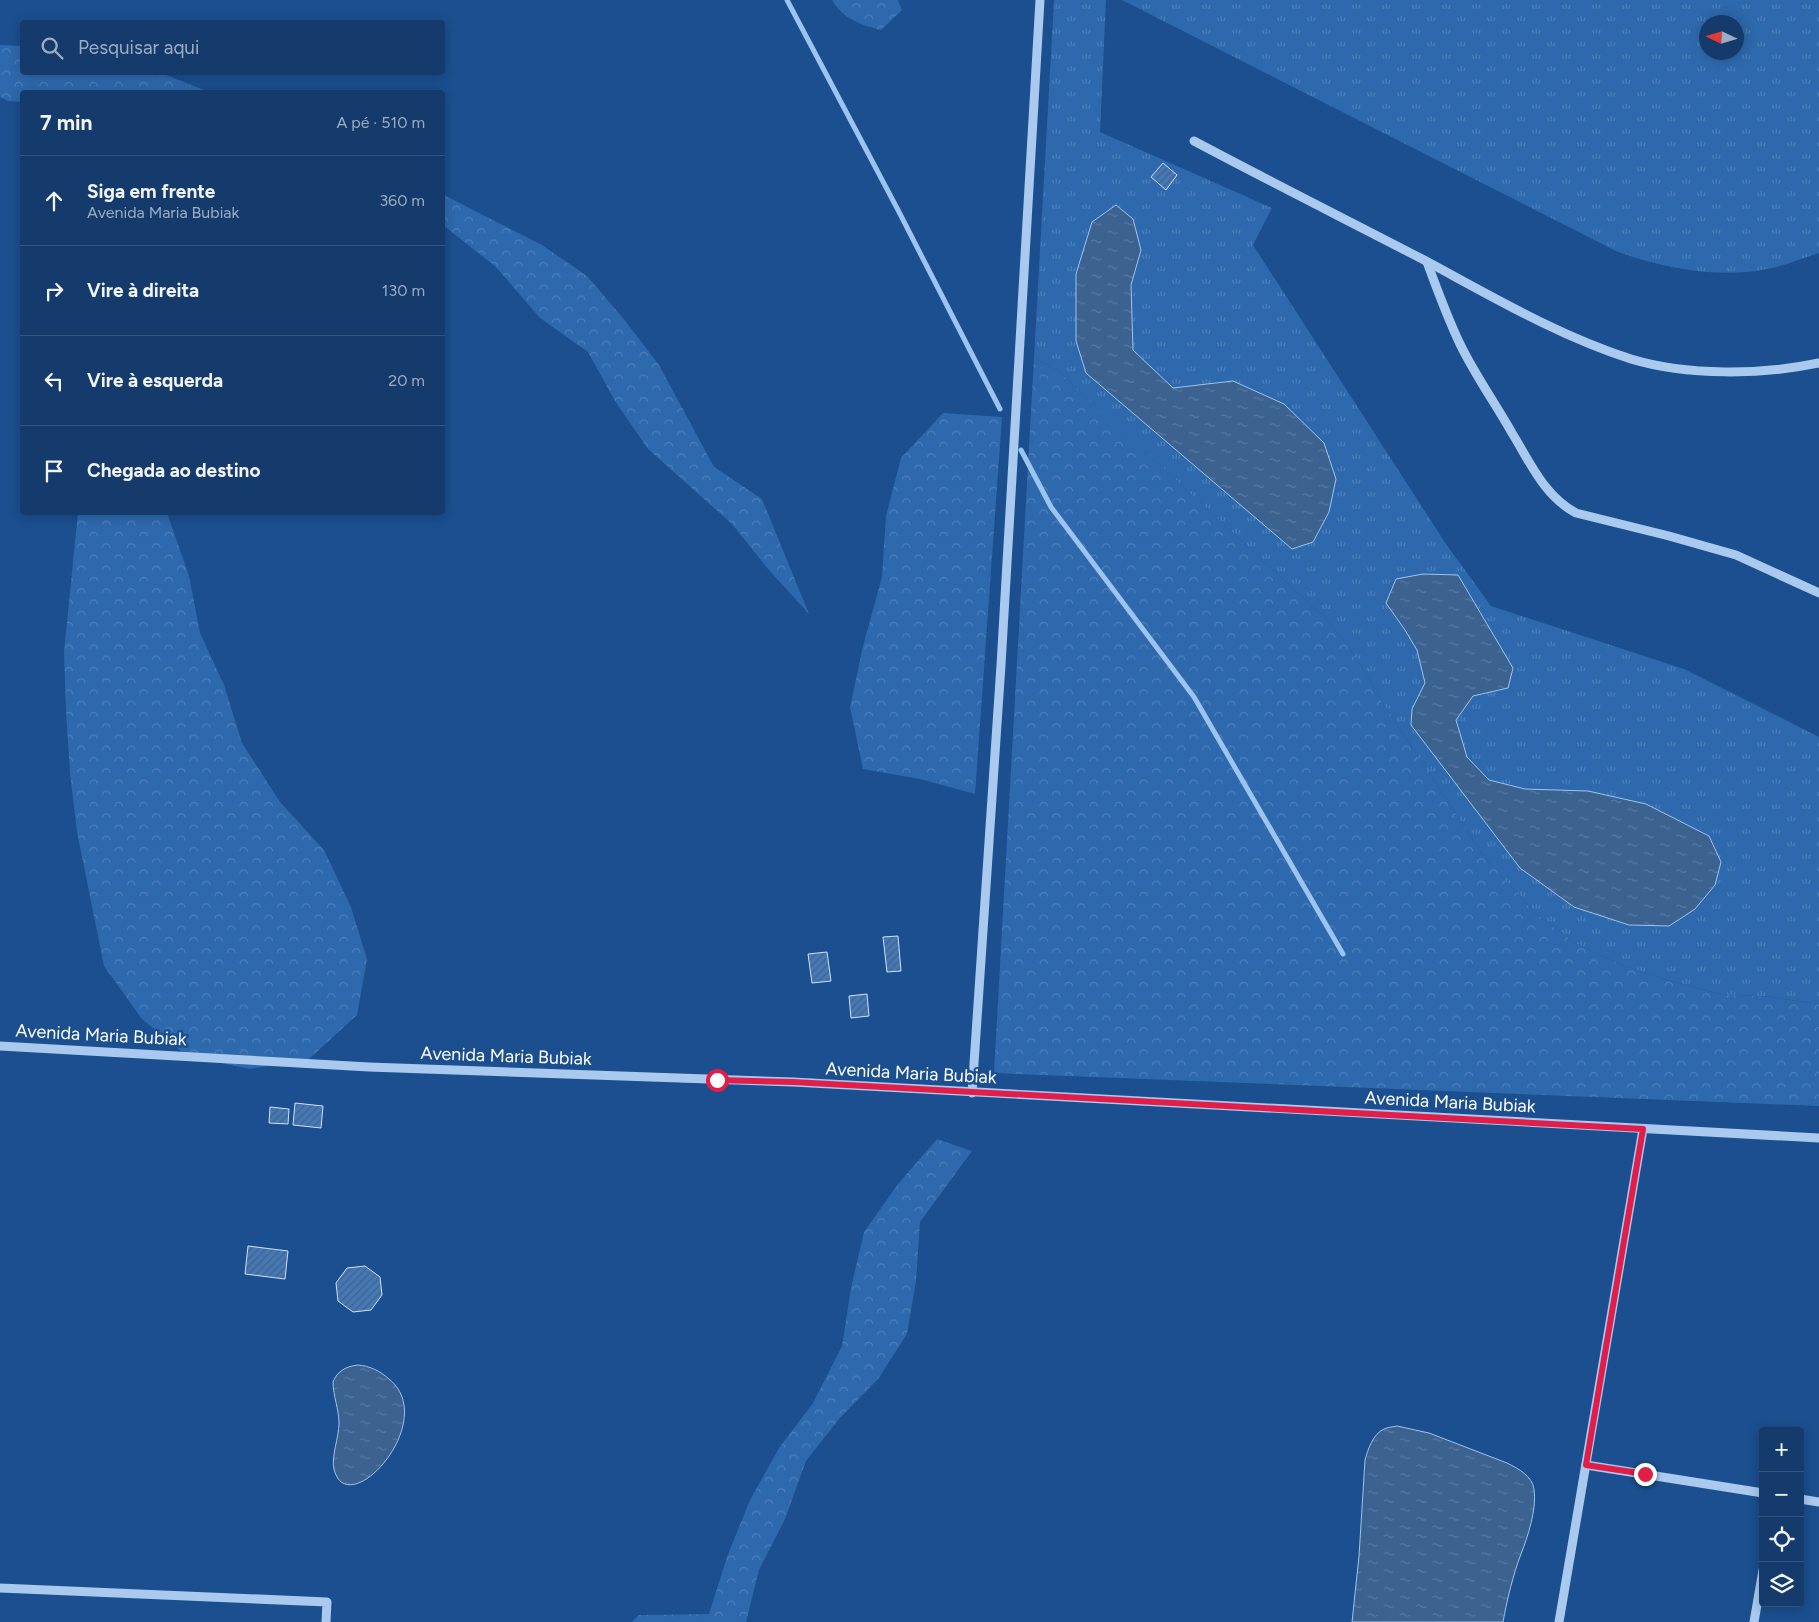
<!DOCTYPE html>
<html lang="pt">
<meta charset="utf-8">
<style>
body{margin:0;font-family:Figtree,sans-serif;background:#1d4271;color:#f1f3f6}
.controls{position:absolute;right:15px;bottom:15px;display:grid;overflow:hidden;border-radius:5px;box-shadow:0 2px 12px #0003}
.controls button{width:45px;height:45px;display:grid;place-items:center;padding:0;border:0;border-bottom:1px solid #33557e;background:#143b6b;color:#f1f3f6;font:25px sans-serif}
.compass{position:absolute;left:1699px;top:15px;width:45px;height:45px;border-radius:50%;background:#143b6b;box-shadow:0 2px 12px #0003;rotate:274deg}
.stop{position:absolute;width:15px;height:15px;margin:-11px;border:4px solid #e11d48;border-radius:50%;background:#fff}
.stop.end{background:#e11d48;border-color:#fff;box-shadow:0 1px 5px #0008}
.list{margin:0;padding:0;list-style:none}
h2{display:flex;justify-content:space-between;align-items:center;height:65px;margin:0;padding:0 20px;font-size:21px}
h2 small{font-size:16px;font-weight:400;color:#9dadc1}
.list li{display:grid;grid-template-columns:32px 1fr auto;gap:15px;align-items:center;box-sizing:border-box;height:90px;padding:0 20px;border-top:1px solid #33557e}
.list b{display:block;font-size:19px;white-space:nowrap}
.list p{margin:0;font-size:16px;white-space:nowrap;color:#9dadc1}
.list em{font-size:16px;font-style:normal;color:#9dadc1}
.icon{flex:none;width:28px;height:28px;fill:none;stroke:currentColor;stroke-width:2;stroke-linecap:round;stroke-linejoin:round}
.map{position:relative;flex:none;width:1819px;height:1622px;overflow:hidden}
.search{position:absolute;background:#143b6b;box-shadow:0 2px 12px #0003;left:20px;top:20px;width:425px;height:55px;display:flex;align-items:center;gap:12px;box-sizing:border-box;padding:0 18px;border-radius:5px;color:#9dadc1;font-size:19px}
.panel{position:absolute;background:#143b6b;box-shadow:0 2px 12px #0003;left:20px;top:90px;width:425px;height:425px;border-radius:5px}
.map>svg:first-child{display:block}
.grass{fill:url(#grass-tufts);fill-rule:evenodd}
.forest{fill:url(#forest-crowns)}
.water{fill:url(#water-ripples);stroke:#9cc4f0}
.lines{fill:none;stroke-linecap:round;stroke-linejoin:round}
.stream{stroke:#9cc4f0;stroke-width:5}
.building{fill:url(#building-hatch);stroke:#cfe3fa}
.minor{stroke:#a9c9ee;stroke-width:9}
.route{stroke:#e11d48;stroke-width:6}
.labels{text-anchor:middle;stroke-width:5;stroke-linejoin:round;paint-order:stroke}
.street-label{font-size:18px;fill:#fff;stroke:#1b4f8f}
</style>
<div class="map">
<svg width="1819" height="1622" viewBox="0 0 1819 1622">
<defs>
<pattern id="grass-tufts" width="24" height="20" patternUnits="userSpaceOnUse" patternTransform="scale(1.25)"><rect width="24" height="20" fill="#2e69ad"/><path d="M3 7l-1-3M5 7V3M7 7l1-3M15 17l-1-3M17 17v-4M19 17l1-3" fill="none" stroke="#4d80b9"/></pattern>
<pattern id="forest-crowns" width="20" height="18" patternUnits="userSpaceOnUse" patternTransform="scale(1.25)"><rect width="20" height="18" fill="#2e69ad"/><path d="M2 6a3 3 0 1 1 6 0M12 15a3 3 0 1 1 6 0" fill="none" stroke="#4d80b9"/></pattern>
<pattern id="water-ripples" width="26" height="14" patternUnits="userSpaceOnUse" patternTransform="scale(1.25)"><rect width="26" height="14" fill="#3c6290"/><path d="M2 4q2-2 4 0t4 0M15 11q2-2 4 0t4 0" fill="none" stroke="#597aa1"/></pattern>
<pattern id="building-hatch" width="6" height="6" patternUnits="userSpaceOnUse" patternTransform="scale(1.25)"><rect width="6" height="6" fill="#4478b7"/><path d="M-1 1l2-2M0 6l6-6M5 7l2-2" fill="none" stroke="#486282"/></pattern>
</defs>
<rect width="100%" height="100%" fill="#1b4f8f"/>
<!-- grass -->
<g class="grass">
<path d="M1054,0H1106L1100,132L1272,208L1253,245L1446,544L1491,606L1684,669L1819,737V1004L1772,997L1720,994L1667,980L1619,964L1575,943L1535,913L1483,855L1382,702L1357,658L1325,618L1057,370L1034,358Z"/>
<path d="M1122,0H1819V253C1802,258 1785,266 1767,269C1719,279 1661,268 1616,251ZM1736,22V52H1706V22Z"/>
</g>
<!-- forest -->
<g class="forest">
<path d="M832,0H898L902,10L881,30C861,25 843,19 832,0Z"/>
<path d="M0,45L22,46V72L161,73L209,92H22V102L8,101L0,97Z"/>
<path d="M442,194L542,245L587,276L623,318L659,365L714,467L762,499L809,614L768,569L732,524L648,449L615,401L588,352L540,318L496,267L443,225Z"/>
<path d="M1034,358L1057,370L1093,403L1325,618L1357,658L1382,702L1483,855L1535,913L1575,943L1619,964L1667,980L1720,994L1772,997L1819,1004V1106L994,1073Z"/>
<path d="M943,413L1002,417L975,794L920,779L863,769L850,707L863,646L882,577L886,516L901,458Z"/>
<path d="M78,513H167L189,576L200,633L224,685L242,743L280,802L324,850L351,907L367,959L357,1015L309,1059L250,1069L187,1056L142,1019L104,966L77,832L70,773L66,711L64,652Z"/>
<path d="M937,1139L972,1151L920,1222L916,1281L907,1334L878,1379L839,1419L806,1461L785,1519L759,1570L746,1622H632L639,1615L709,1614L727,1557L750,1500L779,1448L813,1403L842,1346L851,1288L864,1232L898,1184Z"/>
</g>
<!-- water -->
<g class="water">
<path d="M1116,205L1133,219L1141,250L1131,285L1133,350L1173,388L1233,381L1284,404L1324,443L1336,479L1329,512L1313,542L1292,549L1086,373L1076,341V274L1092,222Z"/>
<path d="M1423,574L1458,575L1513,668L1508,688L1473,696L1456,720L1467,757L1489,780L1525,789L1588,791L1646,804L1709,836L1721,862L1715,885L1695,909L1669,926L1629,925L1574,907L1520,868L1411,725L1412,709L1425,683L1417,650L1405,630L1386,603L1396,579Z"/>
<path d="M358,1365C370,1366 380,1371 389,1379C441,1421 347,1524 334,1469C331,1457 339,1437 339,1423C339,1409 333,1396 333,1382C337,1371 347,1366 358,1365Z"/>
<path d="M1397,1426L1429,1433L1507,1463C1519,1469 1532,1476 1534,1489C1537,1509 1528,1536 1521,1554C1513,1575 1507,1600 1503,1622H1352L1359,1556L1365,1460C1368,1449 1373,1434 1384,1429C1388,1427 1393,1427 1397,1426Z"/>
</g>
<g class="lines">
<!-- stream -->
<g class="stream">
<path d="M787,0L898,210L1000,409"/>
<path d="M1021,450L1051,507L1194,697L1343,954"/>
</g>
</g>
<!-- building -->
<g class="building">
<path d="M1163,163L1177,175L1166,190L1151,177Z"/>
<path d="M898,936L901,971L887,972L883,937Z"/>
<path d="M827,952L831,981L812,983L808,954Z"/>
<path d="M867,994L869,1016L851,1018L849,996Z"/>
<path d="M295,1103L323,1106L321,1128L293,1125Z"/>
<path d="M270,1107L289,1109L288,1124L269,1123Z"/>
<path d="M248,1246L288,1251L285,1279L245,1274Z"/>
<path d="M365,1266L380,1277L382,1295L371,1310L353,1312L338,1301L336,1283L347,1268Z"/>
</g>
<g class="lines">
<!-- minor -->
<g class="minor">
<path d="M1194,141C1271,182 1349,221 1426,261C1493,297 1559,336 1631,359C1687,376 1762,375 1819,363"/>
<path d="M1427,262C1437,289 1447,317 1460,344C1475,375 1495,403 1512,433C1530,462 1544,496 1576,513L1669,536L1736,555L1819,593"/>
<path d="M0,1046L369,1067L793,1082L1819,1138"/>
<path d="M972,1093L1001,665L1040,0"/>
<path d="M1586,1465L1763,1493"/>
<path d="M1800,1499L1819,1502"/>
<path d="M0,1588L327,1602L326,1622"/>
<path d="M1559,1622L1643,1129"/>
<path d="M1754,1622L1763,1570"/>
</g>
</g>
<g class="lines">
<!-- route -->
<path class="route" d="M717,1080L793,1082L1643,1129L1586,1465L1645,1474"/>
</g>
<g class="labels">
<!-- street labels -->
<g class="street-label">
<text transform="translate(101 1035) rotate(3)" y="6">Avenida Maria Bubiak</text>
<text transform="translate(506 1056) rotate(2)" y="6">Avenida Maria Bubiak</text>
<text transform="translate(911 1073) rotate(3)" y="6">Avenida Maria Bubiak</text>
<text transform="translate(1450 1102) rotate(3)" y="6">Avenida Maria Bubiak</text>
</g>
</g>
</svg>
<div class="controls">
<button>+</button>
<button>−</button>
<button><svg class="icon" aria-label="locate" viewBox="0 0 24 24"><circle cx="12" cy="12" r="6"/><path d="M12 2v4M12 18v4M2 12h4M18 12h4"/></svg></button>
<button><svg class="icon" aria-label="layers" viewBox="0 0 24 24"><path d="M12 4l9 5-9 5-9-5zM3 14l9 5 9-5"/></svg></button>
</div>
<svg class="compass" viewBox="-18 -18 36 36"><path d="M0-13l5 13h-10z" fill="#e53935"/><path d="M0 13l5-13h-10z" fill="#9dadc1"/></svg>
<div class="stop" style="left:717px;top:1080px"></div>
<div class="stop end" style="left:1645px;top:1474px"></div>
<div class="search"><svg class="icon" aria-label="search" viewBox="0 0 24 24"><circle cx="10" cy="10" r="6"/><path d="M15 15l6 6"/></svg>Pesquisar aqui</div>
<section class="panel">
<h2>7 min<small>A pé · 510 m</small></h2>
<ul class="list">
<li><svg class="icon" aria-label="ahead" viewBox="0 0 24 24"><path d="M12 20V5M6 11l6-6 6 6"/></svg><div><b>Siga em frente</b><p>Avenida Maria Bubiak</p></div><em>360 m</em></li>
<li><svg class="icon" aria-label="right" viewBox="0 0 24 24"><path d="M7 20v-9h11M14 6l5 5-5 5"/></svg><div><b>Vire à direita</b></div><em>130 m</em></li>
<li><svg class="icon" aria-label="left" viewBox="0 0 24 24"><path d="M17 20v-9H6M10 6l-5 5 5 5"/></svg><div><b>Vire à esquerda</b></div><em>20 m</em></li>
<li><svg class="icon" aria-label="arrive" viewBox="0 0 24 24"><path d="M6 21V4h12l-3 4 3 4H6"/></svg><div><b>Chegada ao destino</b></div></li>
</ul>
</section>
</div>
